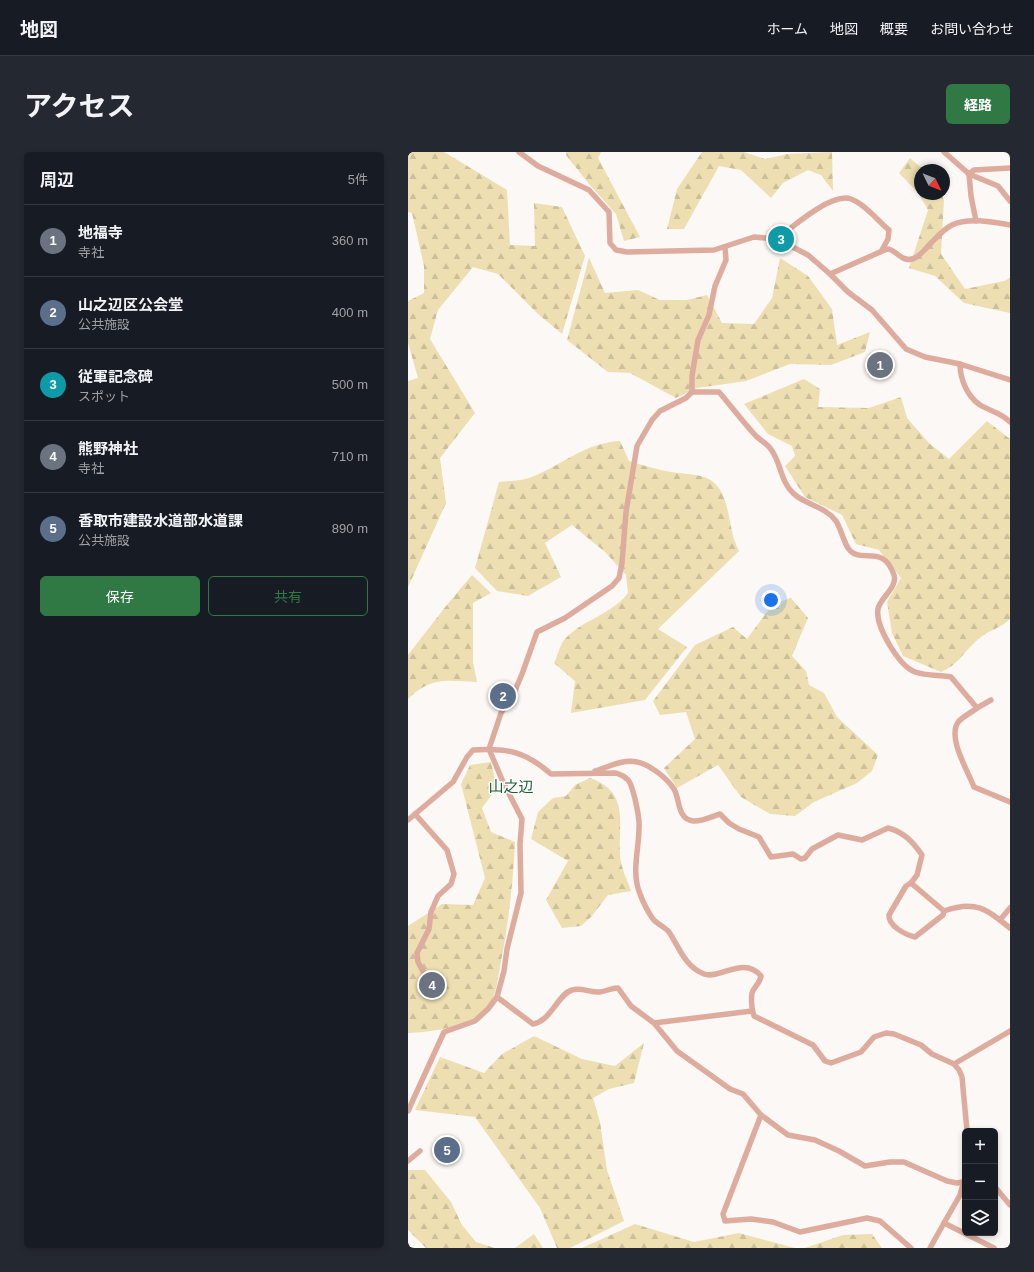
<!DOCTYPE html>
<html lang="ja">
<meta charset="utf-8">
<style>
body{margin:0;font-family:Helvetica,"Noto Sans JP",sans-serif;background:#242831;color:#f1f3f6}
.controls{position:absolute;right:12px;bottom:12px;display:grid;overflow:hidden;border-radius:6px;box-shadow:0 2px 6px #0003}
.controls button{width:36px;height:36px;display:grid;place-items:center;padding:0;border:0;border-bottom:1px solid #363941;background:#171b24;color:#f1f3f6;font:20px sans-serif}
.compass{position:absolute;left:506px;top:12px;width:36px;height:36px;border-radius:50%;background:#171b24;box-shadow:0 2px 6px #0003;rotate:133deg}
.you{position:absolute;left:363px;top:448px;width:14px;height:14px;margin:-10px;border:3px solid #fff;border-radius:50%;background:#1a73e8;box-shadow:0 0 0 6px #1a73e833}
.badge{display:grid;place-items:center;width:26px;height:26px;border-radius:50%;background:#307844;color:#fff;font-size:13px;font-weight:700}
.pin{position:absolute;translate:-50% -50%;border:2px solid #fff;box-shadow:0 1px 4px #0006}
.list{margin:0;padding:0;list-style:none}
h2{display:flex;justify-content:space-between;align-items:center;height:52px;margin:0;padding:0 16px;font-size:17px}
h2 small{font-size:13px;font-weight:400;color:#9ea1a6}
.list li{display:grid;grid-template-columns:26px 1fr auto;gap:12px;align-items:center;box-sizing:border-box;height:72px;padding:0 16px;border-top:1px solid #363941}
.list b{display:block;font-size:15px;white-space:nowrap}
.list p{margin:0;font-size:13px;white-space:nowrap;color:#9ea1a6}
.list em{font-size:13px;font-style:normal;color:#9ea1a6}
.actions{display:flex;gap:8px;padding:12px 16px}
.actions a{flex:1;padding:9px 0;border:1px solid #307844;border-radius:6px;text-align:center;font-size:14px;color:#307844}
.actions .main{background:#307844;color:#fff}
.icon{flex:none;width:22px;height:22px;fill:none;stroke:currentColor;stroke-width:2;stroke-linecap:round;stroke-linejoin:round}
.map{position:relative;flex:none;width:602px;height:1096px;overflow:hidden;border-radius:6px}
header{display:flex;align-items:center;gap:24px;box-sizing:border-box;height:56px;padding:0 20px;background:#171b24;border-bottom:1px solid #363941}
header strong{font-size:19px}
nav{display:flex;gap:22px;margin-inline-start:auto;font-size:14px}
.intro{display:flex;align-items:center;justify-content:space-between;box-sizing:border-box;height:96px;padding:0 24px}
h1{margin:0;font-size:28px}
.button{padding:10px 18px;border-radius:6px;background:#307844;color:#fff;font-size:14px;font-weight:700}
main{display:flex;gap:24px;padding:0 24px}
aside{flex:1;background:#171b24;border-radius:6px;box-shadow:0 2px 6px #0003}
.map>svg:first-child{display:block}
.forest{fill:url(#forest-firs)}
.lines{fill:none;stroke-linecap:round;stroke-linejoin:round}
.minor{stroke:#deac9e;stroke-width:5.5}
.labels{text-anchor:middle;stroke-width:3;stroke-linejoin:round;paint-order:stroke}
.quarter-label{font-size:15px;fill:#175b2d;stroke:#fff}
</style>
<header>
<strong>地図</strong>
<nav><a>ホーム</a><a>地図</a><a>概要</a><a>お問い合わせ</a></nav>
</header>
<div class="intro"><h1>アクセス</h1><a class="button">経路</a></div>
<main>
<aside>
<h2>周辺<small>5件</small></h2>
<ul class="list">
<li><span class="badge" style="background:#6b7280">1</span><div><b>地福寺</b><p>寺社</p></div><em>360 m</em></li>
<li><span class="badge" style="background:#5c6f8a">2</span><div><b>山之辺区公会堂</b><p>公共施設</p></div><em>400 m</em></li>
<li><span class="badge" style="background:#0f9aa8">3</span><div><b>従軍記念碑</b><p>スポット</p></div><em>500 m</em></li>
<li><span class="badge" style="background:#6b7280">4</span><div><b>熊野神社</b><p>寺社</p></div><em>710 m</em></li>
<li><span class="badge" style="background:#5c6f8a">5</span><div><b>香取市建設水道部水道課</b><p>公共施設</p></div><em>890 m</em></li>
</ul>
<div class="actions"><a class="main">保存</a><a>共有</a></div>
</aside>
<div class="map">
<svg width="602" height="1096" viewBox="0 0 602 1096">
<defs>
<pattern id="forest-firs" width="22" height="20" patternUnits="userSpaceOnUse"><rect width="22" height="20" fill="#eddfb2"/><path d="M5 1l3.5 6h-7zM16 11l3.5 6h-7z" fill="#cbc099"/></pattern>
</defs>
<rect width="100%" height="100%" fill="#fcf8f5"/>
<!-- forest -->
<g class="forest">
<path d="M0,0H36L99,38L102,93L127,94L126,51L154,55L177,104L154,182L130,162L90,122L65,115L30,158L22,187L67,261L32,306L38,351L0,435V229L10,226L0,191V149L16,141V114L4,61L0,60Z"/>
<path d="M158,0H193L190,6L232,85L216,89L208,62L181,32L158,3Z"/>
<path d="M294,0H336L357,7L379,2L424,0L425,39L413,23L400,18L375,31L363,46L333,18L311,14L276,77H259L269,37Z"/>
<path d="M502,6L516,18H512V42H533L536,48L533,102L557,137L596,129L602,126V161L556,151L527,124L501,116L520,58L511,42L491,21Z"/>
<path d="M181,106L197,141L230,138L252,148H279L299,143L314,171L346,172L364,146L372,106L400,124L424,157L429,193L462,180L457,200L423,213L382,212L338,229L289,236L268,246L222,221L200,220L159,188Z"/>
<path d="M396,227L412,237L410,255L461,256L493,245L499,266L521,291L541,307L579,269L602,287V467C593,476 583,477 573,485C558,496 551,513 533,520L495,504L484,481L479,450L493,426L471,398L448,392L434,363L397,345L377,314L387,304L384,294L360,282L336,252Z"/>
<path d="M212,289L221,309C235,313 249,318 263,320C290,324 309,320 318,352C323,369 323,384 331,399L250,477L279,495L237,548L163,561L167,529L146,511C149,505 151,497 154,491C169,469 203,464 220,441L218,423L197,400L164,373L137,391L153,425L120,444L89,439L67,416L91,330C100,329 112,329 121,326C154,314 175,291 212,289Z"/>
<path d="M64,423L83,441L65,451V510L69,530C39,529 24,524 0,547V503L38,454Z"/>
<path d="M383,446L400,466L384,504L398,519L401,533L416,541L429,565L470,603L464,619L449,631L406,650L387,664L362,662L333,645L310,613L269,636L256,616L287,587L278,560L252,563L245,549L287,493L325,475L339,487L365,452Z"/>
<path d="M83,610L89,636L74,656L83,680L107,690C105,730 101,769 93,809C90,824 89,843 80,856C66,875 22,880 0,881V774L34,752L65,753L77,726L53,632L62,613Z"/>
<path d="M182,626C225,641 208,675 213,710C215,720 220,730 223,739L200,743L183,765L173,774L154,776L138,748L160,709L123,687L130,660L145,646L158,644L167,633Z"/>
<path d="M126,884L174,907L207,914L236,891L226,931L201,937L185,946L192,970L199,1018L216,1069L162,1096H149L132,1056L67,965L7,958L32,905L76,921L94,902Z"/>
<path d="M0,1018H17L43,1050L54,1073L68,1090L87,1096H18L0,1078Z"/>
<path d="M227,1072L286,1090L331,1081L387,1096H174Z"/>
<path d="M126,1082L135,1096H107Z"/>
<path d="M464,1082L474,1096H397L435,1083Z"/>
</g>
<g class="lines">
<!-- minor -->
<g class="minor">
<path d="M111,0L130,14L181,38L201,60L202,91L208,98L219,100L306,98L346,85L369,87L400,103L422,122L440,140L464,158L498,197L517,205L552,212L602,228"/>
<path d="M536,0L561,22L590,34L602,49"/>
<path d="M561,22L563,44L568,69"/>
<path d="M561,22L566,18L602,16"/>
<path d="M369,87C384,75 424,40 443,47C457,52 470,69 481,78L480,87L474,98"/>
<path d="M422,122L479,97C488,97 493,110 504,107C512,105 517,97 523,91C529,85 536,77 544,73C560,65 585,70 602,73"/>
<path d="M552,212C552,227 559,244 572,253C582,259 594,261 602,270"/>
<path d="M284,240H311C323,254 335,270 348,284C352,288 358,291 362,296C373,309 372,329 385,341C397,353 417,354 428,369C433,377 435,388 440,396C452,414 475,390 486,423C490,435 472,446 470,457C467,474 491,514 507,520C518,524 532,523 543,525L569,556C564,560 556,564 551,569C538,584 560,619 566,635L602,650"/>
<path d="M569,556L583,548"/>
<path d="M81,597L93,561L106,541L114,522L129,480L157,466L204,434L211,426L214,411L218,360L229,294L244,268L252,259L278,246L284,240V224L290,188L301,163L307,134L318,108L317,95"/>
<path d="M187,619C200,615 215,607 229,610C241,612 259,626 266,637C272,647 269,667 285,669C293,670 305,664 312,662L321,671L331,677L351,685L363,705L385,702L393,707L397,706L404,697L430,683L454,688L480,676C496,680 505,690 514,703L509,723L503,731L536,759C567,748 577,756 602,776"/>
<path d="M7,662L39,698L46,722L43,732L30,744L23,760L21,777L9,801L10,810L17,823"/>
<path d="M0,668L45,630L59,605L65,598C99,596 117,599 143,622L208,621C214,623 219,625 222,631C226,640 232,666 231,676C231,698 223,720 232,742C235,750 240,760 245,767C249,772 257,775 261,780C271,795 277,815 296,822C311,828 336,803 353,824C352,831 346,835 344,841C343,848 344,858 346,864L405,893L417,909L423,911L453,900L466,885L478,881L486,882L513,893L524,902L546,912L551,918L554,925L559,979"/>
<path d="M503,731L498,734L481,763C480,774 498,783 507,785L535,763L536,759"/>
<path d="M592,768L602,756"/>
<path d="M89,845L125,872C143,869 150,842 164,838C173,835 183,841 192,840C199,839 203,836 210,836L223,854L246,871L269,899L322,937L335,942L353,963L380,983L407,988L431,999L457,1014L482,1010H496L539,1029L549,1031L555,1030"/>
<path d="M246,871L344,859"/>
<path d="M546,912L602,879"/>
<path d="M0,959L36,880L67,869L80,857L89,845L96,819L99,797L113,741L112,692L114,667L95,630L81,597"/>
<path d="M353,963L315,1062L317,1069L343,1067L365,1070L392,1080L459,1066L472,1069L503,1096"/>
<path d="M0,1009L12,999"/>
<path d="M557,1025L552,1043L536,1071L586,1096"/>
<path d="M587,1035L602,1053"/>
<path d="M522,1096L536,1071"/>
</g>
</g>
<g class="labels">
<!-- quarter labels -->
<g class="quarter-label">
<text x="103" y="640">山之辺</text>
</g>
</g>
</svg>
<div class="controls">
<button>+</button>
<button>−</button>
<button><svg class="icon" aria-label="layers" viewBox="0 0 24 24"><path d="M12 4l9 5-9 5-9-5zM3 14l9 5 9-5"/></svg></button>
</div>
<svg class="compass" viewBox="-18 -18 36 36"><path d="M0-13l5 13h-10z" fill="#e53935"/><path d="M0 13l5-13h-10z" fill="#9ea1a6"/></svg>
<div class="you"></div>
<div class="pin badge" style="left:472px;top:213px;background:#6b7280">1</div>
<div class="pin badge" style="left:95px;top:544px;background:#5c6f8a">2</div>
<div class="pin badge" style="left:373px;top:87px;background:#0f9aa8">3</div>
<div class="pin badge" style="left:24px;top:833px;background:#6b7280">4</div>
<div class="pin badge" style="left:39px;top:998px;background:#5c6f8a">5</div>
</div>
</main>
